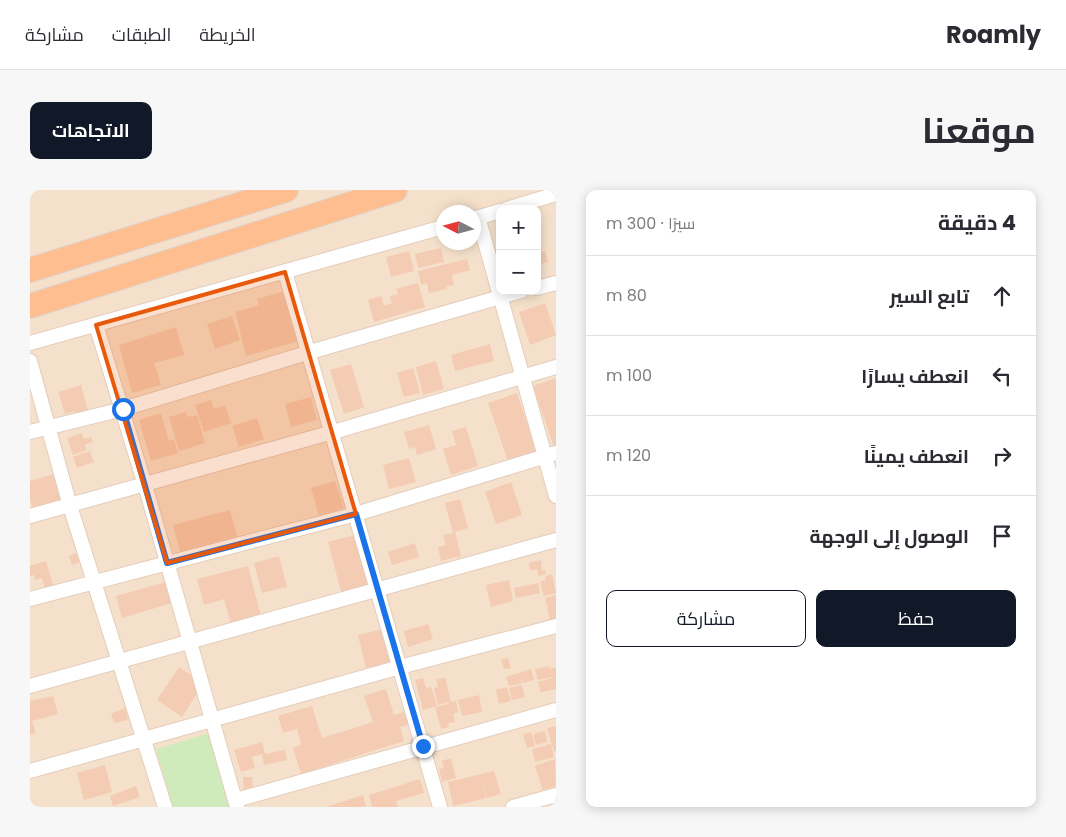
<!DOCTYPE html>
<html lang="ar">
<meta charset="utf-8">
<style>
body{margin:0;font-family:Poppins,Cairo,sans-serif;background:#f7f7f7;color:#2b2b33;direction:rtl}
.controls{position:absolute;right:15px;top:15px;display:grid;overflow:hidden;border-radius:10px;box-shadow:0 2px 12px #0003}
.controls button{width:45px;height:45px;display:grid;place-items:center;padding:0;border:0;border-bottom:1px solid #e1e1e2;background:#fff;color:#2b2b33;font:25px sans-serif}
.compass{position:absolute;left:406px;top:15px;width:45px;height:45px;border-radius:50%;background:#fff;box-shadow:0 2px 12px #0003;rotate:276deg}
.stop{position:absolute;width:15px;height:15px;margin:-11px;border:4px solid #1a73e8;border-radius:50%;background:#fff}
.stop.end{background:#1a73e8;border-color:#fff;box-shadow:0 1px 5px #0008}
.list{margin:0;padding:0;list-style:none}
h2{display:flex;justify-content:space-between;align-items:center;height:65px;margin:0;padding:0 20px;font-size:21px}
h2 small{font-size:16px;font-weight:400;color:#7c7c81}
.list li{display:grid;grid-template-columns:32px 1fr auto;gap:15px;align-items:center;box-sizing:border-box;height:80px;padding:0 20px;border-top:1px solid #e1e1e2}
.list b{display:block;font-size:19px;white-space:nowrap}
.list em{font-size:16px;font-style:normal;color:#7c7c81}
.actions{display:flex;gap:10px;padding:15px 20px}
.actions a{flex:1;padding:11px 0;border:1px solid #111827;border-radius:10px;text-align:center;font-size:18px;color:#111827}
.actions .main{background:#111827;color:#fff}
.icon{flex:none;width:28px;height:28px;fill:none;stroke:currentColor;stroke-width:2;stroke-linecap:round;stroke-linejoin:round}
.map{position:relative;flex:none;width:526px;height:617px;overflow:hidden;direction:ltr;border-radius:10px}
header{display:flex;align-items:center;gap:30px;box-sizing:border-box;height:70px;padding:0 25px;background:#fff;border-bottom:1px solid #e1e1e2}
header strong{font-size:24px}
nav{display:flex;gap:28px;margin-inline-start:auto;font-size:18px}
.intro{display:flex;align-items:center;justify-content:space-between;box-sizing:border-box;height:120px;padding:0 30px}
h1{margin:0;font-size:35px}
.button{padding:12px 22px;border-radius:10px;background:#111827;color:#fff;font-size:18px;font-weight:700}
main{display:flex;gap:30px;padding:0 30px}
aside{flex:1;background:#fff;border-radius:10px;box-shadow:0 2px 12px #0003}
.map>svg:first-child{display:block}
.residential{fill:#f5e1cb;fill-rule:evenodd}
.green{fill:#d0ebbb}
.building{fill:#f4cbb3}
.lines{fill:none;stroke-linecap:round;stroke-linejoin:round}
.minor-casing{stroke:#e3cdbc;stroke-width:16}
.trunk-casing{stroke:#ded6d2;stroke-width:26}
.minor{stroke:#fff;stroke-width:14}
.trunk{stroke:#febe90;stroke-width:24}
.route{stroke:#1a73e8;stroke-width:6}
.marked{fill:#e8590c;fill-opacity:0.2;stroke:#e8590c;stroke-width:4;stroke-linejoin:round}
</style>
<header>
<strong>Roamly</strong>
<nav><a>الخريطة</a><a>الطبقات</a><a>مشاركة</a></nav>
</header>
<div class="intro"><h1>موقعنا</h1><a class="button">الاتجاهات</a></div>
<main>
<aside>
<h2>4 دقيقة<small>سيرًا · 300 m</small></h2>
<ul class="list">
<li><svg class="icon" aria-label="ahead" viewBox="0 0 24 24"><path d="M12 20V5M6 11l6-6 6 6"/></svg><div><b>تابع السير</b></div><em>80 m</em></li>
<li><svg class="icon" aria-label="left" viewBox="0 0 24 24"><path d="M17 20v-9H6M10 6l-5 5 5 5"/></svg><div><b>انعطف يسارًا</b></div><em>100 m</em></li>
<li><svg class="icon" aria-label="right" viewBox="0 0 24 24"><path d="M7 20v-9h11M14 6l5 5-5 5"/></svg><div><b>انعطف يمينًا</b></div><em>120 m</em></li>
<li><svg class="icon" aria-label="arrive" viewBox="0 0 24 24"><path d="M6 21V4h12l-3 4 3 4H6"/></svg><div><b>الوصول إلى الوجهة</b></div></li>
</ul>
<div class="actions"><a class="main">حفظ</a><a>مشاركة</a></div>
</aside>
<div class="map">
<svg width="526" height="617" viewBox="0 0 526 617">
<rect width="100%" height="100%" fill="#fef0dd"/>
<!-- residential -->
<path class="residential" d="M0,0H526V617H0ZM470,19H507V101H470ZM413,22H443V52H413Z"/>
<!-- green -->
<path class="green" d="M179,543L200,617H143L126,559Z"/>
<!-- building -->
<g class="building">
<path d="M411,58L414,72L388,78L385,64Z"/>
<path d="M379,61L384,81L361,87L356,67Z"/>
<path d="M515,61L518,72L507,75V62Z"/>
<path d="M437,69L440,80L422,85L424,95L416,97L417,99L399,103L397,93L391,95L388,81Z"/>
<path d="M388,93L395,117L344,132L338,110L351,106L354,116L362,113L360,106L368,104L366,99Z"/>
<path d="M255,101L269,151L216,166L205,122L229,115L227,109Z"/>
<path d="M515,113L526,145L500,155L489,122Z"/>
<path d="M202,126L210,150L185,159L177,134Z"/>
<path d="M146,137L154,165L124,173L131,195L102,203L89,155Z"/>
<path d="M460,154L464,171L425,181L421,165Z"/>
<path d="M406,171L414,199L393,205L386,177Z"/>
<path d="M321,174L334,217L314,224L300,180Z"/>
<path d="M383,178L390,203L374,207L367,183Z"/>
<path d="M526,188V256L524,257L503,196Z"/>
<path d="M51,195L58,220L46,224L45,221L35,224L28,202Z"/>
<path d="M487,203L507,264L479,274L458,213Z"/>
<path d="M281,207L287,230L261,237L255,214Z"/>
<path d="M181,210L184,219L195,215L201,233L174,242L165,215Z"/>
<path d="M156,222L158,227L167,225L175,253L149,261L139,227Z"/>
<path d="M131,223L139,251L144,249L148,263L121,271L109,230Z"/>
<path d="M227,228L234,249L209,257L202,236Z"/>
<path d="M399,235L406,259L387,265L385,257L379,259L374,242Z"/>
<path d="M436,237L448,276L421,285L413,259L426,255L422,241Z"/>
<path d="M52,243L54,249L61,247L63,252L55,255L57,260L43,265L37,248Z"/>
<path d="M60,261L64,272L47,278L43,267Z"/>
<path d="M379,268L386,292L359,299L353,275Z"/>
<path d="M24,284L31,310L3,318L0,310V291Z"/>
<path d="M305,291L314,318L289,326L281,298Z"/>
<path d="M481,292L492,325L466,334L455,302Z"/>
<path d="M430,309L438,338L425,342L431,366L411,371L408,357L416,355L413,345L423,343L415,313Z"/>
<path d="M200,320L208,350L151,365L143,335Z"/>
<path d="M328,344L343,401L313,409L298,352Z"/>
<path d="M385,353L389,367L362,375L358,362Z"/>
<path d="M46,363L49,372L42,375L39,366Z"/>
<path d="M249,366L257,397L232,403L224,373Z"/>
<path d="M511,370L512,381L515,380L516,384L508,386L507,379L500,381L499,373Z"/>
<path d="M16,371L23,395L15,398L12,388L5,390L4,385L0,386V376Z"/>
<path d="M218,376L231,426L201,434L194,409L174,415L167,389Z"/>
<path d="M522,384L526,403L514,406L510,392L516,390L515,386Z"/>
<path d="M479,390L483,411L461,417L456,395Z"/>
<path d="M136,392L142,413L92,428L86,406Z"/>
<path d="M508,393L510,403L486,408L484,398Z"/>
<path d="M526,405V430L520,431L517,417L523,415L517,416L515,408Z"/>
<path d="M398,434L403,449L378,457L374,441Z"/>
<path d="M354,439L361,472L336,478L328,445Z"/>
<path d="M478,468L481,478L474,479L471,469Z"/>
<path d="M519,476V479L526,477V499L511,502L508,492L522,488V487L508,490L505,479Z"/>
<path d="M149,477L167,489L163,495L169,500L152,527L127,510Z"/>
<path d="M501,479L504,490L493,493L491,485L492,493L479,496L476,487Z"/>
<path d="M415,487L421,512L426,511L428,522L423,524L425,532L418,533L419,537L411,539L405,517L419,514L418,512L408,515L404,498L408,497L406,490Z"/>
<path d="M393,488L396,498L401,497L407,516L393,520L385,490Z"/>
<path d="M492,495L495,507L482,510L479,498Z"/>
<path d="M477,497L481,511L469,514L466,500Z"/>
<path d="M356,499L364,525L374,522L378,535L370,537L374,551L271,584L263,558L271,554L267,539L253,543L248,526L282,516L292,548L343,532L334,506Z"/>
<path d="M449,505L452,522L432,526L428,510Z"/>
<path d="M23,506L28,524L2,531L6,543L0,545V511Z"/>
<path d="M95,518L98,530L84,533L81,524Z"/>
<path d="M526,536V561H524L517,538Z"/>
<path d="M515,541L517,552L506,555L503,544Z"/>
<path d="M501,542L505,556L497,558L493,544Z"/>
<path d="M232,552L235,564L255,560L257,570L234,575L232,564L222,567L225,578L211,582L204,560Z"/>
<path d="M521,554L524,567L505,572L502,559Z"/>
<path d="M421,568L426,588L412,592L409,579L414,578L412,571Z"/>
<path d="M525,569L526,596L513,600L505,576Z"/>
<path d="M75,575L82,602L54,610L47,583Z"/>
<path d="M464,581L471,604L457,608L453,595L456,608L423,616L418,592Z"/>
<path d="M213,587H222L223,600L214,601Z"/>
<path d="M390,589L394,603L366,611L368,617H342L339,605Z"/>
<path d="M106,596L110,607L83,616L80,606Z"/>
<path d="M333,605L336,617H296Z"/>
</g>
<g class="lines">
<!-- minor casing -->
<g class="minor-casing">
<g id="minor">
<path d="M477,19L526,4"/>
<path d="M448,27L526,306"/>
<path d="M443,29L470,21"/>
<path d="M255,82L410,617"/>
<path d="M507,98L526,93"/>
<path d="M66,135L115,295L207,617"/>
<path d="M0,153L413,37"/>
<path d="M0,171L40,316L135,617"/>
<path d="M0,242L93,219L280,162L491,101"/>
<path d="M0,326L303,242L526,177"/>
<path d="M0,409L326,324L526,263"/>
<path d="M0,496L526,350"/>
<path d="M0,581L370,477L526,436"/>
<path d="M206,610L526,520"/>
<path d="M483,617L526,605"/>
</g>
</g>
<!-- trunk casing -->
<g class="trunk-casing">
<g id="trunk">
<path d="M0,80L256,0"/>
<path d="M0,116L365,0"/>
</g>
</g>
<!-- minor -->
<use href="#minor" class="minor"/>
<!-- trunk -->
<use href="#trunk" class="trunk"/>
</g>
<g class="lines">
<!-- route -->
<path class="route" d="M93,219L137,373L326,324L393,556"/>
</g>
<!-- marked area -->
<path class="marked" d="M255,82L326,324L137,373L66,135Z"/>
</svg>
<div class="controls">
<button>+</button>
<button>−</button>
</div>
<svg class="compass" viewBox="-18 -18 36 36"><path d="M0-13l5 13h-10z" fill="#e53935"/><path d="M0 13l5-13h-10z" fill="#7c7c81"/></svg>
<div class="stop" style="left:93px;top:219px"></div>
<div class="stop end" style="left:393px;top:556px"></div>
</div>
</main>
